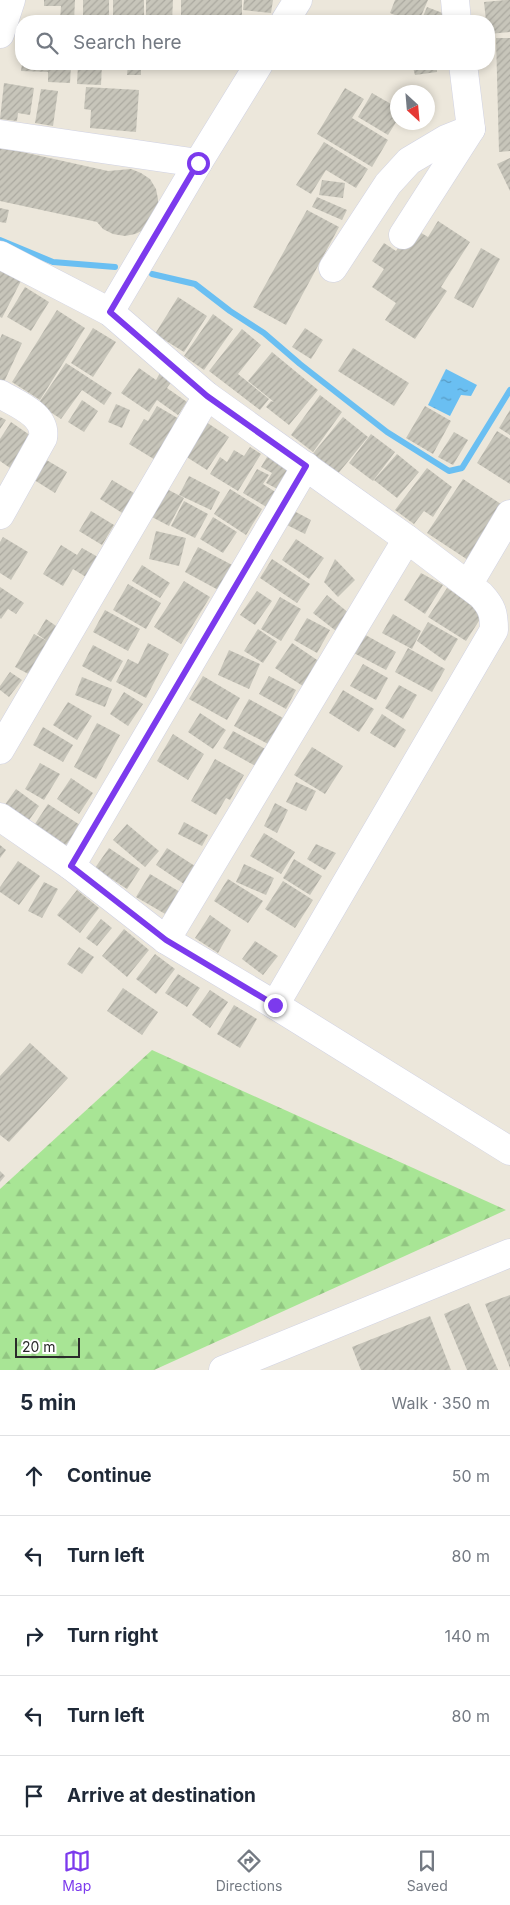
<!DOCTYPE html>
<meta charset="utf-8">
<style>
body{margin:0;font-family:Inter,sans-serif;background:#f2f2f3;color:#1f2937}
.compass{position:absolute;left:390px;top:85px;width:45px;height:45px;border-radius:50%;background:#fff;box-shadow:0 2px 8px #0003;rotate:154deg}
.scale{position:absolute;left:15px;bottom:12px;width:65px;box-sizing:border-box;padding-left:5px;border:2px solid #2a2a2a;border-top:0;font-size:14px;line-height:18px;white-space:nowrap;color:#2a2a2a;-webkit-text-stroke:4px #fff;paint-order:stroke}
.stop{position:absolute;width:15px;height:15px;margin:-11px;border:4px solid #7c3aed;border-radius:50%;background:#fff}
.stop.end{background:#7c3aed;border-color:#fff;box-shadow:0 1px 5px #0008}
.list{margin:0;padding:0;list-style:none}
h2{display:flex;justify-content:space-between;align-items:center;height:65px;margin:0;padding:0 20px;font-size:21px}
h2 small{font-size:16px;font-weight:400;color:#747a83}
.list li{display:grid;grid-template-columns:32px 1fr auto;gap:15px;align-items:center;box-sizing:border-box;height:80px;padding:0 20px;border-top:1px solid #e0e1e3}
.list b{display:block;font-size:19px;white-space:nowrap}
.list em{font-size:16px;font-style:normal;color:#747a83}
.icon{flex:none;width:28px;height:28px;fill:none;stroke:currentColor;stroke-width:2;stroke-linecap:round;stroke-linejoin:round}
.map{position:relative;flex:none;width:510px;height:1370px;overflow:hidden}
.search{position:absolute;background:#fff;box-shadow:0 2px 8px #0003;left:15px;right:15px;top:15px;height:55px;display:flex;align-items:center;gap:12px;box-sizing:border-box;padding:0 18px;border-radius:20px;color:#747a83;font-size:19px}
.sheet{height:465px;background:#fff}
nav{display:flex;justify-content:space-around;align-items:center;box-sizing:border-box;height:70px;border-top:1px solid #e0e1e3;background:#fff;font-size:14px;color:#747a83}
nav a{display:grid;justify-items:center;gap:2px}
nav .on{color:#7c3aed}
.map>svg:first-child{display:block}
.forest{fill:url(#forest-firs)}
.water{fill:url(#water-ripples)}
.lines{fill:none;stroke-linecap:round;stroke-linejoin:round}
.stream{stroke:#6abff2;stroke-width:6}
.building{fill:url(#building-hatch)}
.minor-casing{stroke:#d0d2e3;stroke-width:29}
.minor{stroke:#fff;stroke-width:28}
.route{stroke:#7c3aed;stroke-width:6}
</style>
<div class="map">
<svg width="510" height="1370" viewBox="0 0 510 1370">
<defs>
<pattern id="forest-firs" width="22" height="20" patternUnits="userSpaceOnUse" patternTransform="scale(1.25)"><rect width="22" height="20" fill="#a8e595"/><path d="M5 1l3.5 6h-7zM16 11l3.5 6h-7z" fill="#91c581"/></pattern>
<pattern id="water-ripples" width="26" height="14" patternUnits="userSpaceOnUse" patternTransform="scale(1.25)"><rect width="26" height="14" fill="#6abff2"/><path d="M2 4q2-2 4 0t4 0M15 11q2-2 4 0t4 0" fill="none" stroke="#579bc4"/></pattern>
<pattern id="building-hatch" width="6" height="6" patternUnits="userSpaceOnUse" patternTransform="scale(1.25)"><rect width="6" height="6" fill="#c7c5ba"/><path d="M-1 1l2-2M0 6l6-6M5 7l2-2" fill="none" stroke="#aba9a0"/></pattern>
</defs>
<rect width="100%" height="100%" fill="#ece7db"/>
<!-- forest -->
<path class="forest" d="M152,1050L506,1210L154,1370H0V1189Z"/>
<!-- water -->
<path class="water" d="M446,369L477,385L471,396L461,395L450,416L428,405Z"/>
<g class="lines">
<!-- stream -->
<g class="stream">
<path d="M0,240L53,262L115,267"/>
<path d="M152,274L195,284L230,311L264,333L300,364L387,432L449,471L462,468L510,390"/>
</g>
</g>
<!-- building -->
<g class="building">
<path d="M44,0H75L74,21H60L61,6H44Z"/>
<rect x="83" y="0" width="26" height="20"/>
<rect x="113" y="0" width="31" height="21"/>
<path d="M146,0H173L172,21H146Z"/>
<rect x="181" y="0" width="61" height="18"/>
<path d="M244,0H273L271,13L243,10Z"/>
<path d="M395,0H428L419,21H410L390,13Z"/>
<path d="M506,0H510V32L489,34V21H486L484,2Z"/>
<path d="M427,7L445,14L442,21H421Z"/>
<path d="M390,17L401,21H388Z"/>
<path d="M496,38H510V151L499,152Z"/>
<path d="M22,64H71L70,83L48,82V72L21,71Z"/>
<path d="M78,64H102L101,85L77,84Z"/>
<path d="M128,64H141V75H127Z"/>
<path d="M412,64L437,65V72L415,75Z"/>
<path d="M4,83L34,88L30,115L18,113L17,121L0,119Z"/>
<path d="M86,87L139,90L136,132L90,128L91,110L84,109Z"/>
<path d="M345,88L364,99L352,118L388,140L372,167L317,134Z"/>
<path d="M41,89L58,91L53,126L35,123Z"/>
<path d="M372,93L398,108V119L388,135L358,117Z"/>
<path d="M324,142L368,169L356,188L326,170L311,194L296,185Z"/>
<path d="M0,147L108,171L131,169L141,173L150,179L156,189L158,199V210L146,229L135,234L125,236L113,234L103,229L97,222L0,201Z"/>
<path d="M510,158V191L497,164Z"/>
<path d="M322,180L345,183L343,198L319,195Z"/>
<path d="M317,197L347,210L342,220L312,207Z"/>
<path d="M0,208L9,210L6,223L0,222Z"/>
<path d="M307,210L339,227L286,325L253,307Z"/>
<path d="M438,221L470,242L441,287L447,291L415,339L385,320L396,303L372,287L384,269L372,261L384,243L396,251L405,238L418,231L428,237Z"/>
<path d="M481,248L500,259L473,308L454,298Z"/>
<path d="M0,270L21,281L2,318L0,317Z"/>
<path d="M25,287L49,302L31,331L7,317Z"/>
<path d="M178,297L207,316L184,352L155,334Z"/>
<path d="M57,310L85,328L40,400L12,382Z"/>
<path d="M213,314L233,329L204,370L184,356Z"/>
<path d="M93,328L116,342L93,377L71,363Z"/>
<path d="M305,328L323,340L311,359L292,347Z"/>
<path d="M242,329L261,345L238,374L269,399L260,410L209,371Z"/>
<path d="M2,334L22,343L4,382L0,380V339Z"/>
<path d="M353,348L409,383L394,406L338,371Z"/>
<path d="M272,352L318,390L289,425L266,407L271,401L274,402L248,381Z"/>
<path d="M66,363L112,393L104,405L82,390L61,419L38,404Z"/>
<path d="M139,368L156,380L160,373L172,381L167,388L187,402L178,415L157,400L149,412L121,393Z"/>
<path d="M320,395L342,412L313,452L291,435Z"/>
<path d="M82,400L98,411L84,432L68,422Z"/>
<path d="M116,404L130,410L122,428L108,422Z"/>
<path d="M157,406L181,420L157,461L129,444L144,419L148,421Z"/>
<path d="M425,406L451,421L433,454L406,438Z"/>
<path d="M510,410V435L499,428Z"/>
<path d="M0,417L6,420L0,429Z"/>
<path d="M343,417L368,437L336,476L311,456Z"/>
<path d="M11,422L34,438L13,470L0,461V439Z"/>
<path d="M206,422L229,437L207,470L185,456Z"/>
<path d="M497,431L510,439V484L477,463Z"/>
<path d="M454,432L468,440L453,465L438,457Z"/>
<path d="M371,434L395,452L373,481L349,463Z"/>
<path d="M250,447L261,454L238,491L210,474L220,457L227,462L234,450L244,456Z"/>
<path d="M270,452L297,467L283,492L266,483L272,473L261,467Z"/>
<path d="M397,454L419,472L397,498L374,480Z"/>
<path d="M43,458L67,472L55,493L31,478Z"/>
<path d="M427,468L452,487L433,517L424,511L414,524L395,510Z"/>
<path d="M257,469L269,475L263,484L277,493L268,508L243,493Z"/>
<path d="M189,476L220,492L211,510L179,495Z"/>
<path d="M463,479L507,508L471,562L427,533Z"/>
<path d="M112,480L139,496L127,516L100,499Z"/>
<path d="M163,487L184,498L169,526L152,517L161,502Z"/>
<path d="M230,489L262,509L246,535L214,514Z"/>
<path d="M184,501L208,514L195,538L171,526Z"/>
<path d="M91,511L114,525L102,545L79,531Z"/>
<path d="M294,511L311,520L305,534L287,525Z"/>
<path d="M213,517L237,532L223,553L200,539Z"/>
<path d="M156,531L186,538L179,566L149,559Z"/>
<path d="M3,537L28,552L11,580L0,573V542Z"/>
<path d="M296,539L324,558L309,579L282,560Z"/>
<path d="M61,545L77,555L82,548L98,557L86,577L73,569L63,586L43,574Z"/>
<path d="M198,547L236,567L222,592L185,572Z"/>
<path d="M272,559L310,584L297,603L260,578Z"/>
<path d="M335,559L355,580L338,597L324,582Z"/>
<path d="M142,565L170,583L160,598L132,581Z"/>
<path d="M421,573L443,585L425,614L404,600Z"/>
<path d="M184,581L210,597L181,644L154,627Z"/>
<path d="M128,584L161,603L146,629L113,610Z"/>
<path d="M0,587L24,603L16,614L8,609L1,619L0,618Z"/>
<path d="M447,588L484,613L466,641L428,617Z"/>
<path d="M257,591L272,601L255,625L240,615Z"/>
<path d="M327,595L350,614L336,631L313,613Z"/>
<path d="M280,597L301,609L281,641L261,629Z"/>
<path d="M105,610L140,629L128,651L93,632Z"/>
<path d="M393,614L421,631L412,649L382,633Z"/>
<path d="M307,618L330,630L317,653L294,640Z"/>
<path d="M46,619L62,630L36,678L15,667L34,634L47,641L37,634Z"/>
<path d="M428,622L458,639L445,661L417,641Z"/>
<path d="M258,629L277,642L263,663L244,651Z"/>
<path d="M362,633L396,652L386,670L352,652Z"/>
<path d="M148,643L169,654L146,698L116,682L128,659L138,664Z"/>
<path d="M292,643L326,666L309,690L275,668Z"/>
<path d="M93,645L123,661L111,682L82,666Z"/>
<path d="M408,648L445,669L432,692L395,672Z"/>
<path d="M229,650L260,664L249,689L218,675Z"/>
<path d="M363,664L388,678L376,700L350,686Z"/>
<path d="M10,672L22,680L9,697L0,690V686Z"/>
<path d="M203,676L240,698L227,720L189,699Z"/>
<path d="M269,676L296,690L286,709L259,694Z"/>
<path d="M82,677L112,689L105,707L75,695Z"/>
<path d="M399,685L417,695L403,719L385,708Z"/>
<path d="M343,690L374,709L359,732L329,713Z"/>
<path d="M124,692L143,704L128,726L110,714Z"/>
<path d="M249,699L283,718L268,744L234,726Z"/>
<path d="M68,702L92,716L77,740L53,725Z"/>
<path d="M200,713L226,730L213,749L188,732Z"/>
<path d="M382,714L406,730L395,748L370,733Z"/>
<path d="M97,723L120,735L96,779L74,767Z"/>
<path d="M43,727L73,745L63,762L33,745Z"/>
<path d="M233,731L269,751L259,768L223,748Z"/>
<path d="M173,734L204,754L188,780L157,761Z"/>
<path d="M312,747L343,766L325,794L294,775Z"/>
<path d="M215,759L244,775L230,800L226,798L216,815L191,801Z"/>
<path d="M40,763L60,774L44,800L25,789Z"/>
<path d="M71,778L93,793L79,814L57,799Z"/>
<path d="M296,782L316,791L306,811L286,802Z"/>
<path d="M16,789L39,806L27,823L4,806Z"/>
<path d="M275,803L288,810L277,833L264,826Z"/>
<path d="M48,804L80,825L64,848L33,827Z"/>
<path d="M184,822L208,835L202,846L178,834Z"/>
<path d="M127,824L159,851L145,867L113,840Z"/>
<path d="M264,833L295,852L281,874L250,856Z"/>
<path d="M316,844L336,853L325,870L307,859Z"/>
<path d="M0,845L6,850L0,858Z"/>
<path d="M109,848L140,869L127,889L95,868Z"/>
<path d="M167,848L198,868L187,886L156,865Z"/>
<path d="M294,859L322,876L310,895L283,878Z"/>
<path d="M18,861L40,876L19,905L0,892V887Z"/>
<path d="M244,864L274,878L266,895L236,882Z"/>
<path d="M150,874L185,895L172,918L136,897Z"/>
<path d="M228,879L263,901L248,923L214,901Z"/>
<path d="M283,881L313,900L295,928L265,909Z"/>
<path d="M44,882L58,889L42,918L28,911Z"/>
<path d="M77,890L99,908L80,933L57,915Z"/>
<path d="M210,915L231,930L218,953L195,938Z"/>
<path d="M101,919L112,928L97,946L86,938Z"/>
<path d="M124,929L149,950L127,977L102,956Z"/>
<path d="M255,941L278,956L263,975L242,959Z"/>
<path d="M79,947L94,957L82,974L67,964Z"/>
<path d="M155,954L175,969L156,994L136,979Z"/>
<path d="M178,974L200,988L187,1007L165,993Z"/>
<path d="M123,988L158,1012L142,1035L107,1011Z"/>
<path d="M210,990L228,1002L210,1028L192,1015Z"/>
<path d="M234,1005L257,1019L240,1048L217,1034Z"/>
<path d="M30,1043L68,1078L9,1142L0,1135V1076Z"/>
<path d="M0,1171L5,1176L0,1182Z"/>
<path d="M510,1295V1368L485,1304Z"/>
<path d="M469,1303L498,1370H467L444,1314Z"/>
<path d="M430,1316L451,1370H361L352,1347Z"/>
</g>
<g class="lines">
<!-- minor casing -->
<g class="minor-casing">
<g id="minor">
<path d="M455,0L457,21"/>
<path d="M285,21L298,0"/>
<path d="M0,34L11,0"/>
<path d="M0,134L198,163"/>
<path d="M403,235L471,129L463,64"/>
<path d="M0,255L110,312L207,396L407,539L481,595C492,607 494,613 494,630L275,1005"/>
<path d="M333,268L388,184L409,161L446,139L471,129"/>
<path d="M110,312L198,163L259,64"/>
<path d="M0,394C17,404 47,415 43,438L0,515"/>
<path d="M468,585L510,514"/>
<path d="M0,750L207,396"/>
<path d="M0,817L71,866L166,940L275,1005L510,1151"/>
<path d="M71,866L306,466"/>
<path d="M166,940L407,539"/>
<path d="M223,1370L510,1253"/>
</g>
</g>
<!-- minor -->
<use href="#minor" class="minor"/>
</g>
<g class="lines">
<!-- route -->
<path class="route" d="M198,163L110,312L207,396L306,466L71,866L166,940L275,1005"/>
</g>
</svg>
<svg class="compass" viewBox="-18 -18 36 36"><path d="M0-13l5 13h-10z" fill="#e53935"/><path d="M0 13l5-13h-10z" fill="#747a83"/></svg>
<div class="scale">20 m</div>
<div class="stop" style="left:198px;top:163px"></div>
<div class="stop end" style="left:275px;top:1005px"></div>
<div class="search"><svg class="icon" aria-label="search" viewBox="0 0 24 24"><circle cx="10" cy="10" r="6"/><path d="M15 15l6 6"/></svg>Search here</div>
</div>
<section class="sheet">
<h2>5 min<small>Walk · 350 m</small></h2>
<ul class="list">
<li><svg class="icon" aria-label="ahead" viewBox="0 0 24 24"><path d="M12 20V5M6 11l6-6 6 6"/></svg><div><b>Continue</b></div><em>50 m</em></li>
<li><svg class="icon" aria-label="left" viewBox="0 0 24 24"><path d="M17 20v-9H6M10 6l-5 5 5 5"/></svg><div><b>Turn left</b></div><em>80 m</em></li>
<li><svg class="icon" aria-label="right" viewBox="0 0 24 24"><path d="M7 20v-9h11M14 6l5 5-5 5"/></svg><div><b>Turn right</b></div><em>140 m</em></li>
<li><svg class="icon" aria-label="left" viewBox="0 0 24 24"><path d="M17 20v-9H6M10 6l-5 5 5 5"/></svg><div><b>Turn left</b></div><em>80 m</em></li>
<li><svg class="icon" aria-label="arrive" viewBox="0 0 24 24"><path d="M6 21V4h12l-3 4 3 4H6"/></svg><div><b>Arrive at destination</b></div></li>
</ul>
</section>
<nav>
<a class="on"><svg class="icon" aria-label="map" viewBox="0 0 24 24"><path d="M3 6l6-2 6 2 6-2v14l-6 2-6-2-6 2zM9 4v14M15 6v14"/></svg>Map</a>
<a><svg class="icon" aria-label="directions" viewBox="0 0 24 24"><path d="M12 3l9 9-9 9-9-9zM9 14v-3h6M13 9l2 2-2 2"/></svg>Directions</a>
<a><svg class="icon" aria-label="saved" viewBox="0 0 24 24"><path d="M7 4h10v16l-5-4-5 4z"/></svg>Saved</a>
</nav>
